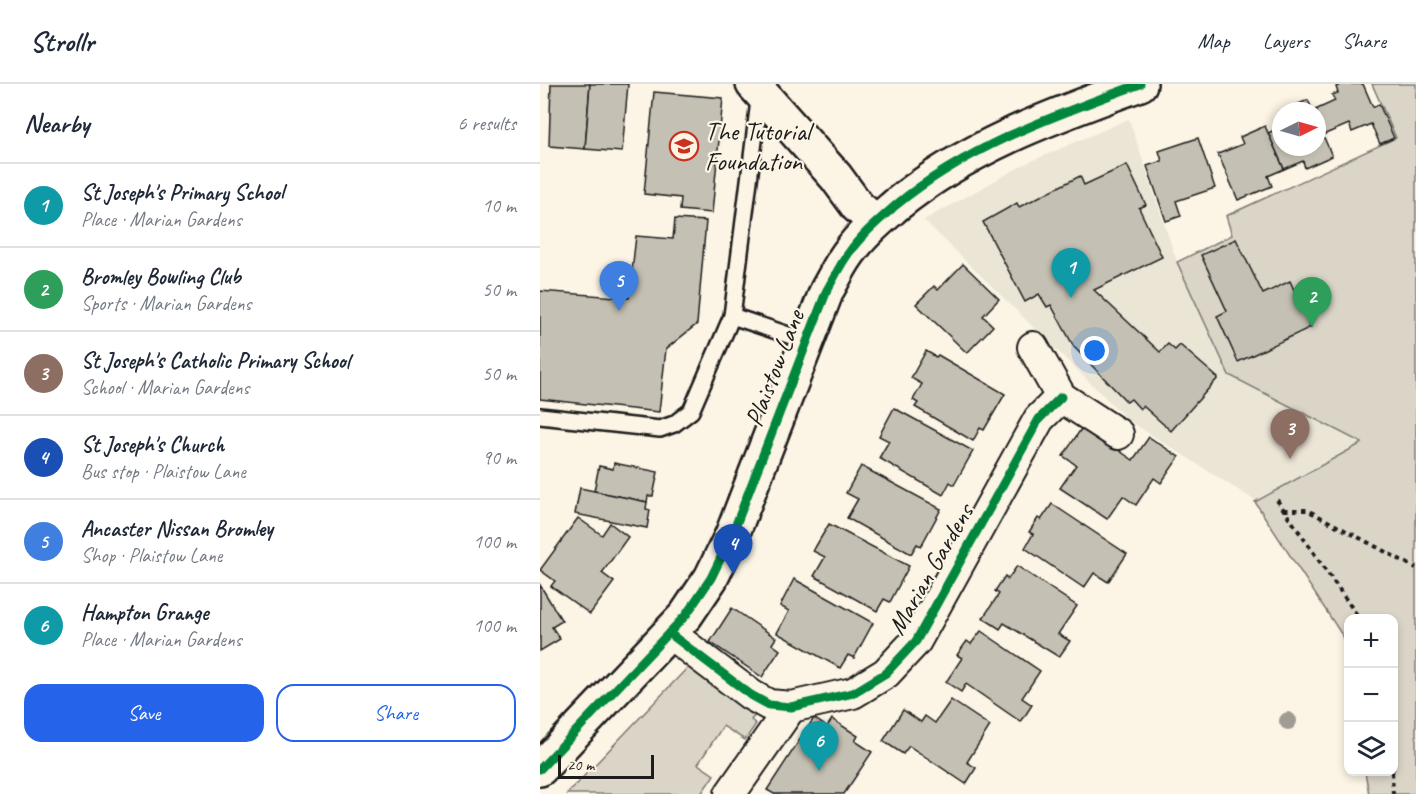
<!DOCTYPE html>
<meta charset="utf-8">
<style>
body{margin:0;font-family:Caveat,sans-serif;background:#f2f2f3;color:#1f2937}
.controls{position:absolute;right:18px;bottom:18px;display:grid;overflow:hidden;border-radius:12px;box-shadow:0 3px 9px #0003}
.controls button{width:54px;height:54px;display:grid;place-items:center;padding:0;border:0;border-bottom:2px solid #e0e1e3;background:#fff;color:#1f2937;font:30px sans-serif}
.compass{position:absolute;left:732px;top:18px;width:54px;height:54px;border-radius:50%;background:#fff;box-shadow:0 3px 9px #0003;rotate:85deg}
.scale{position:absolute;left:18px;bottom:15px;width:96px;box-sizing:border-box;padding-left:6px;border:3px solid #1c1c1c;border-top:0;font-size:16px;line-height:21px;white-space:nowrap;color:#1c1c1c;-webkit-text-stroke:4px #fcf5e5;paint-order:stroke}
.you{position:absolute;left:555px;top:267px;width:21px;height:21px;margin:-15px;border:4px solid #fff;border-radius:50%;background:#1a73e8;box-shadow:0 0 0 9px #1a73e833}
.badge{display:grid;place-items:center;width:39px;height:39px;border-radius:50%;background:#2563eb;color:#fff;font-size:20px;font-weight:700}
.pin{position:absolute;translate:-50% -50px;filter:drop-shadow(0 2px 3px #0008)}
.pin::after{content:'';position:absolute;top:32px;width:21px;height:18px;background:inherit;clip-path:polygon(0 0,100% 0,50% 100%)}
.list{margin:0;padding:0;list-style:none}
h2{display:flex;justify-content:space-between;align-items:center;height:78px;margin:0;padding:0 24px;font-size:26px}
h2 small{font-size:20px;font-weight:400;color:#747a83}
.list li{display:grid;grid-template-columns:39px 1fr auto;gap:18px;align-items:center;box-sizing:border-box;height:84px;padding:0 24px;border-top:2px solid #e0e1e3}
.list b{display:block;font-size:22px;white-space:nowrap}
.list p{margin:0;font-size:20px;white-space:nowrap;color:#747a83}
.list em{font-size:20px;font-style:normal;color:#747a83}
.actions{display:flex;gap:12px;padding:18px 24px}
.actions a{flex:1;padding:14px 0;border:2px solid #2563eb;border-radius:18px;text-align:center;font-size:21px;color:#2563eb}
.actions .main{background:#2563eb;color:#fff}
.icon{flex:none;width:33px;height:33px;fill:none;stroke:currentColor;stroke-width:2;stroke-linecap:round;stroke-linejoin:round}
.map{position:relative;flex:none;width:876px;height:710px;overflow:hidden}
header{display:flex;align-items:center;gap:36px;box-sizing:border-box;height:84px;padding:0 30px;background:#fff;border-bottom:2px solid #e0e1e3}
header strong{font-size:28px}
nav{display:flex;gap:33px;margin-inline-start:auto;font-size:21px}
main{display:flex}
aside{flex:1;background:#fff}
.map>svg:first-child{display:block}
.built{fill:#ebe5d6}
.green{fill:#dbd5c8;stroke:#7c7872;stroke-width:1.5}
.building{fill:#c4c0b3;stroke:#1c1c1c;stroke-width:1.5}
.lines{fill:none;stroke-linecap:round;stroke-linejoin:round}
.service-casing{stroke:#1c1c1c;stroke-width:20}
.minor-casing{stroke:#1c1c1c;stroke-width:34}
.tertiary-casing{stroke:#1c1c1c;stroke-width:38}
.path{stroke:#1c1c1c;stroke-width:4;stroke-dasharray:4.5 4.5;stroke-linecap:butt}
.service{stroke:#fcf5e5;stroke-width:15}
.minor{stroke:#fcf5e5;stroke-width:30}
.tertiary{stroke:#fcf5e5;stroke-width:33}
.cycleway-casing{stroke:#fcf5e5;stroke-width:13}
.cycleway{stroke:#00873e;stroke-width:9}
.tree{fill:#a09c93}
.labels{text-anchor:middle;stroke-width:4.5;stroke-linejoin:round;paint-order:stroke}
.poi-label{font-size:26px;fill:#1c1c1c;stroke:#fcf5e5;text-anchor:start}
.street-label{font-size:26px;fill:#1c1c1c;stroke:#fcf5e5}
</style>
<header>
<strong>Strollr</strong>
<nav><a>Map</a><a>Layers</a><a>Share</a></nav>
</header>
<main>
<aside>
<h2>Nearby<small>6 results</small></h2>
<ul class="list">
<li><span class="badge" style="background:#0f9aa8">1</span><div><b>St Joseph's Primary School</b><p>Place · Marian Gardens</p></div><em>10 m</em></li>
<li><span class="badge" style="background:#2e9e5b">2</span><div><b>Bromley Bowling Club</b><p>Sports · Marian Gardens</p></div><em>50 m</em></li>
<li><span class="badge" style="background:#8d6e63">3</span><div><b>St Joseph's Catholic Primary School</b><p>School · Marian Gardens</p></div><em>50 m</em></li>
<li><span class="badge" style="background:#1a4fb4">4</span><div><b>St Joseph's Church</b><p>Bus stop · Plaistow Lane</p></div><em>90 m</em></li>
<li><span class="badge" style="background:#3f7fe0">5</span><div><b>Ancaster Nissan Bromley</b><p>Shop · Plaistow Lane</p></div><em>100 m</em></li>
<li><span class="badge" style="background:#0f9aa8">6</span><div><b>Hampton Grange</b><p>Place · Marian Gardens</p></div><em>100 m</em></li>
</ul>
<div class="actions"><a class="main">Save</a><a>Share</a></div>
</aside>
<div class="map">
<svg width="876" height="710" viewBox="0 0 876 710">
<rect width="100%" height="100%" fill="#fcf5e5"/>
<filter id="ink" filterUnits="userSpaceOnUse"><feTurbulence type="fractalNoise" baseFrequency=".0167" numOctaves="2"/><feDisplacementMap in="SourceGraphic" scale="12" xChannelSelector="R" yChannelSelector="G"/><feConvolveMatrix kernelMatrix="1 2 1 2 8 2 1 2 1" color-interpolation-filters="sRGB"/></filter>
<g filter="url(#ink)">
<!-- built -->
<path class="built" d="M589,35L637,178L647,195L823,359L876,391V710H829L825,688H854V534H808V580L804,554L714,416L588,336L384,136L487,79Z"/>
<!-- green -->
<g class="green">
<path d="M832,0H876V710H829L825,688H854V534H808V580L804,554L715,418L822,359L689,291L637,178L692,151L686,132L856,54Z"/>
<path d="M152,579L216,630L211,636L216,640L205,656L183,642L158,680L174,691L161,710H27Z"/>
</g>
<!-- building -->
<g class="building">
<path d="M11,0H50L45,65L9,62Z"/>
<path d="M50,0H88L82,68L45,65Z"/>
<path d="M802,0H823L833,23L839,20L854,54L840,60L831,40L812,48L809,40L783,51L777,37V27H773L795,17L792,11L798,9L796,3Z"/>
<path d="M114,8L183,14L172,129L140,126L141,114L104,110Z"/>
<path d="M768,16L773,27H742Z"/>
<path d="M777,37L792,72L765,84L763,77L744,85L728,49L741,43V63H777Z"/>
<path d="M725,42L744,85L728,92L732,102L698,116L678,70L703,60L700,53Z"/>
<path d="M658,54L675,104L636,117L641,132L626,137L607,82L622,77L619,67Z"/>
<path d="M587,81L606,121L599,124L622,173L554,206L620,268L628,260L635,266L640,261L678,294L631,347L603,322L600,325L591,315L587,318L534,263L511,221L507,223L499,210L485,218L443,138L477,119L479,123L540,92L544,101Z"/>
<path d="M135,135L166,137L157,240L126,265L119,328L0,315V207L89,214L96,152L133,155Z"/>
<path d="M696,155L723,210L750,197L771,243L698,278L677,232L687,227L661,171Z"/>
<path d="M423,180L459,215L443,232L453,242L427,269L376,220L394,202L398,206Z"/>
<path d="M386,267L396,273L398,271L465,310L444,346L440,344L433,357L375,323L378,319L373,316L382,300L371,294Z"/>
<path d="M354,324L433,367L414,401L410,398L403,411L339,374L349,357L339,352Z"/>
<path d="M543,342L593,376L609,353L639,373L621,399L614,394L596,421L583,412L567,435L520,404L536,381L523,372Z"/>
<path d="M74,379L118,388L113,412H108L107,418L54,407L59,382L73,385Z"/>
<path d="M321,382L401,425L381,462L377,460L371,470L307,434L318,415L306,409Z"/>
<path d="M40,404L107,418L106,425L110,426L107,444L35,430Z"/>
<path d="M512,420L587,470L568,498L554,489L544,504L485,464L493,450L489,448L498,434L501,436Z"/>
<path d="M38,434L62,451L70,439L88,453L62,489L74,498L50,530L11,502L15,497L0,486Z"/>
<path d="M289,440L369,482L350,518L344,515L337,527L274,492L285,473L273,467Z"/>
<path d="M477,482L537,522L518,550L530,557L519,573L464,539L460,545L443,534L459,510L455,507L465,492L468,495Z"/>
<path d="M254,495L333,539L314,574L308,571L300,584L237,549L249,527L240,522Z"/>
<path d="M0,501L22,537L12,543L20,555L0,567Z"/>
<path d="M192,524L236,554L232,560L240,566L222,593L170,558Z"/>
<path d="M441,547L500,587L482,614L492,621L481,638L426,600L421,608L406,598L422,574L417,571L427,557L431,560Z"/>
<path d="M411,616L450,642L427,678L436,684L426,700L369,662L363,670L343,657L363,626L381,638L385,632L395,639Z"/>
<path d="M274,634L287,643L292,635L318,652L315,657L332,668L304,710H234L227,706Z"/>
</g>
<g class="lines">
<!-- service casing -->
<g class="service-casing">
<g id="service">
<path d="M192,232L266,257"/>
<path d="M0,332L120,345L134,340L151,327L192,232L220,9"/>
</g>
</g>
<!-- minor casing -->
<g class="minor-casing">
<g id="minor">
<path d="M493,263L521,313L578,350"/>
<path d="M129,549L211,611L229,621L251,623L313,609L346,589L376,557L499,335L521,313"/>
<path d="M190,710L251,623"/>
</g>
</g>
<!-- tertiary casing -->
<g class="tertiary-casing">
<g id="tertiary">
<path d="M213,0L296,93L318,123L336,138"/>
<path d="M0,685L146,531L171,494L192,451L287,206C294,194 300,181 308,170C321,151 339,136 356,121C428,62 513,32 600,0"/>
</g>
</g>
<!-- path -->
<g class="path">
<path d="M737,416L819,534"/>
<path d="M744,426H767L876,484"/>
<path d="M852,688L853,710"/>
</g>
<!-- service -->
<use href="#service" class="service"/>
<!-- minor -->
<use href="#minor" class="minor"/>
<!-- tertiary -->
<use href="#tertiary" class="tertiary"/>
<!-- cycleway casing -->
<g class="cycleway-casing">
<g id="cycleway">
<path d="M129,549L211,611L229,621L251,623L313,609L346,589L376,557L499,335L521,313"/>
<path d="M0,685L146,531L171,494L192,451L287,206C294,194 300,181 308,170C321,151 339,136 356,121C428,62 513,32 600,0"/>
</g>
</g>
<!-- cycleway -->
<use href="#cycleway" class="cycleway"/>
</g>
<!-- trees -->
<circle class="tree" cx="748" cy="637" r="9"/>
</g>
<!-- icons -->
<defs>
<g id="school-ring" transform="scale(1.5)"><circle r="9.5" fill="#fcf5e5" stroke="#c8321e" stroke-width="1.5"/><path d="M0-5L7-2L0 1L-7-2ZM-4 1L0 2.5L4 1V4Q0 6-4 4Z" fill="#c8321e"/></g>
</defs>
<g fill-rule="evenodd">
<use href="#school-ring" x="144" y="62"/>
</g>
<g class="labels">
<!-- poi labels -->
<g class="poi-label">
<text x="165" y="56">The Tutorial<tspan x="165" dy="30">Foundation</tspan></text>
</g>
<!-- street labels -->
<g class="street-label">
<text transform="translate(234 284) rotate(-69)" y="9">Plaistow Lane</text>
<text transform="translate(390 485) rotate(-60)" y="9">Marian Gardens</text>
</g>
</g>
</svg>
<div class="controls">
<button>+</button>
<button>−</button>
<button><svg class="icon" aria-label="layers" viewBox="0 0 24 24"><path d="M12 4l9 5-9 5-9-5zM3 14l9 5 9-5"/></svg></button>
</div>
<svg class="compass" viewBox="-18 -18 36 36"><path d="M0-13l5 13h-10z" fill="#e53935"/><path d="M0 13l5-13h-10z" fill="#747a83"/></svg>
<div class="scale">20 m</div>
<div class="you"></div>
<div class="pin badge" style="left:531px;top:214px;background:#0f9aa8">1</div>
<div class="pin badge" style="left:772px;top:243px;background:#2e9e5b">2</div>
<div class="pin badge" style="left:750px;top:375px;background:#8d6e63">3</div>
<div class="pin badge" style="left:193px;top:490px;background:#1a4fb4">4</div>
<div class="pin badge" style="left:79px;top:227px;background:#3f7fe0">5</div>
<div class="pin badge" style="left:279px;top:687px;background:#0f9aa8">6</div>
</div>
</main>
